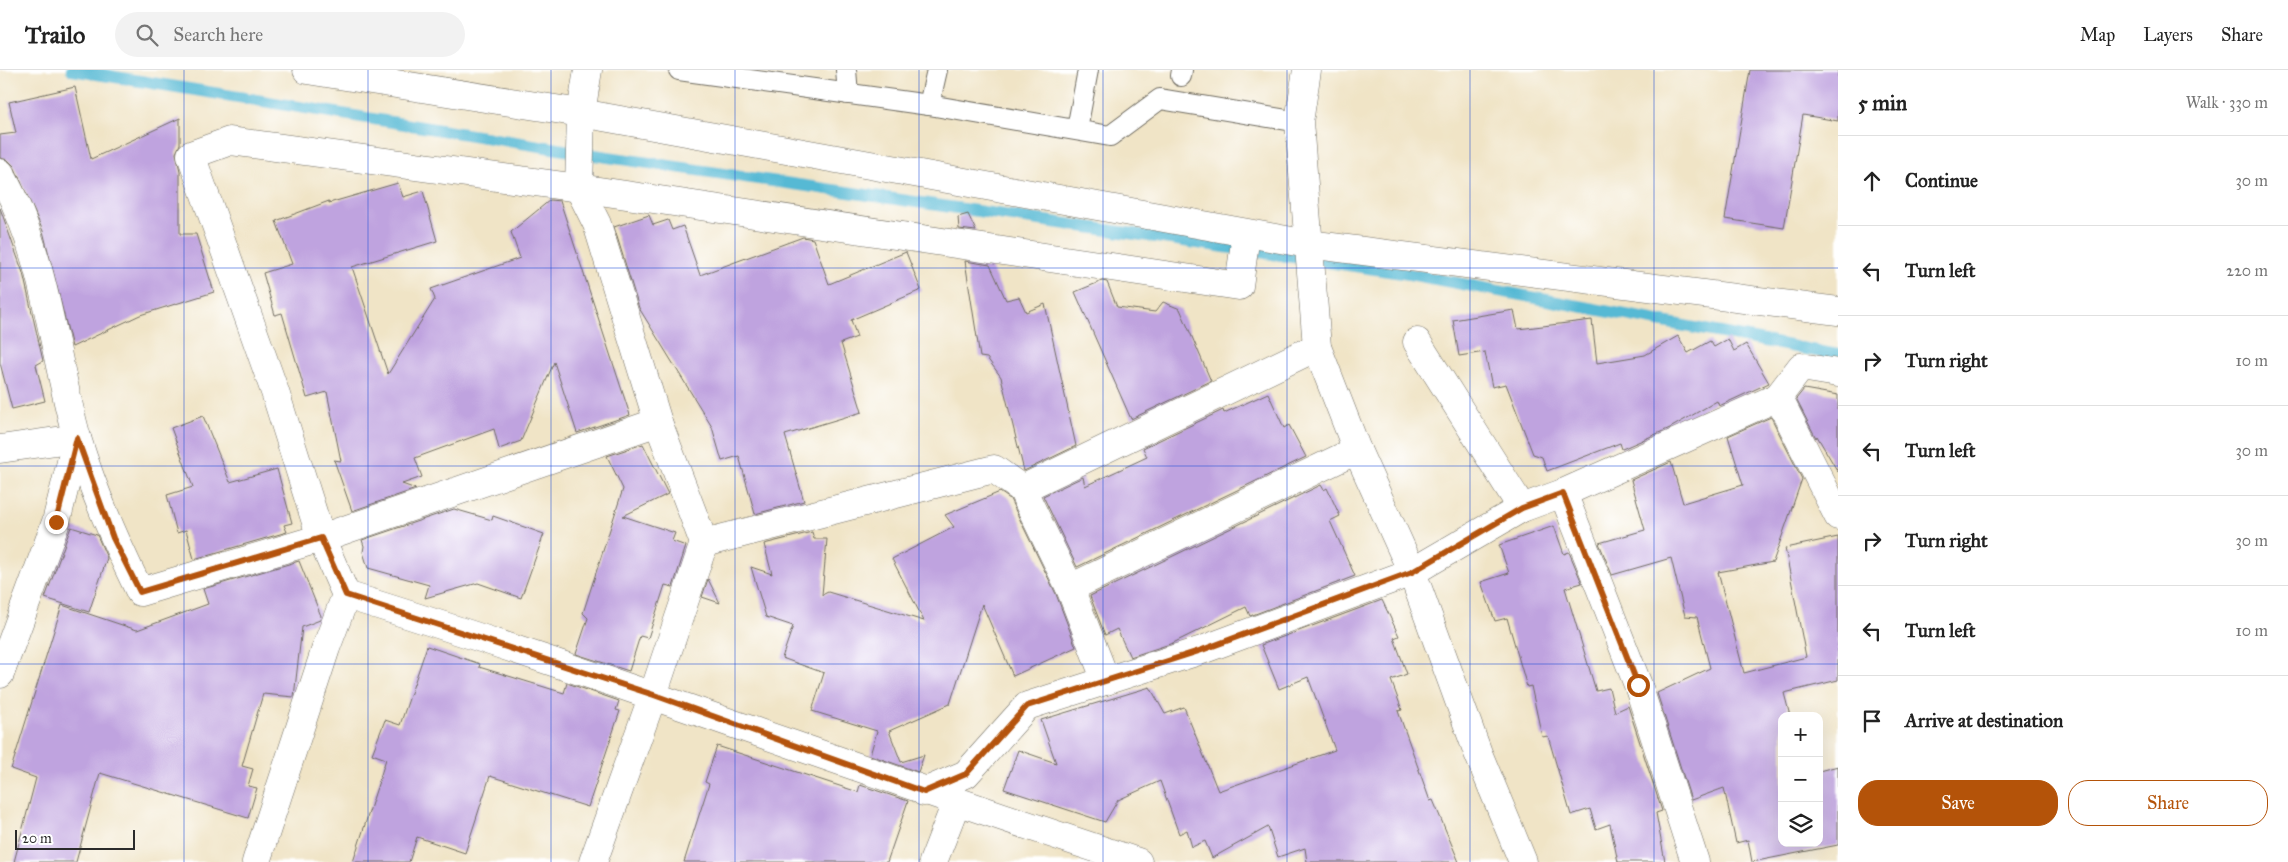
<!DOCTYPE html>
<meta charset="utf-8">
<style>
body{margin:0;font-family:"IM FELL Great Primer",serif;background:#f2f2f2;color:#222}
.controls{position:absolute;right:15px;bottom:15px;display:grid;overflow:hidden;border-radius:10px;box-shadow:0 5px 20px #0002}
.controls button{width:45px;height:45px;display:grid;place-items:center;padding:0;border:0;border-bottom:1px solid #e0e0e0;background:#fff;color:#222;font:25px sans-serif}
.scale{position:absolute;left:15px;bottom:12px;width:120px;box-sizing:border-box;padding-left:5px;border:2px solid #2b2b2b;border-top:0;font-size:14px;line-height:18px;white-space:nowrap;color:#2b2b2b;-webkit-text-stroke:4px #fff;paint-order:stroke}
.stop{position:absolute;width:15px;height:15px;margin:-11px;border:4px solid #b45309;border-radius:50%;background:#fff}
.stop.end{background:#b45309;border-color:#fff;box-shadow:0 1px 5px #0008}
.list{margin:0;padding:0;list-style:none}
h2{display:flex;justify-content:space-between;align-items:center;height:65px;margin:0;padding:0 20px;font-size:21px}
h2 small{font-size:16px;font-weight:400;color:#767676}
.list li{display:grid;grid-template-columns:32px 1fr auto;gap:15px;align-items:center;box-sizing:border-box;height:90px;padding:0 20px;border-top:1px solid #e0e0e0}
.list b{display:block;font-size:19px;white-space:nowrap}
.list em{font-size:16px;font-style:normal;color:#767676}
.actions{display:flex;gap:10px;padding:15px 20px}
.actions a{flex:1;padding:11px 0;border:1px solid #b45309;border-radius:20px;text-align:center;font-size:18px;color:#b45309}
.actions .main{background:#b45309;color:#fff}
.icon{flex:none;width:28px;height:28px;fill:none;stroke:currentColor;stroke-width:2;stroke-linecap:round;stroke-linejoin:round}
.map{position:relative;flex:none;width:1838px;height:792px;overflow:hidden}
header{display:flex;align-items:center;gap:30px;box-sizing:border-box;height:70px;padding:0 25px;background:#fff;border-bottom:1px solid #e0e0e0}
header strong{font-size:24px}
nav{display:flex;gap:28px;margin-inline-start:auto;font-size:18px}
.search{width:350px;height:45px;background:#f2f2f2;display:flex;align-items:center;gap:12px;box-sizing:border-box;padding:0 18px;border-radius:28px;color:#767676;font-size:19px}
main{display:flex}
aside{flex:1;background:#fff}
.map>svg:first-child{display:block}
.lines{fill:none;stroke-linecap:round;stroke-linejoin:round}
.stream{stroke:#56b9d4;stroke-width:12}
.building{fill:#bfa3df}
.service-casing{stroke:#706c61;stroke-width:22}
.minor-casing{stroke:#706c61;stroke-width:29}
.tertiary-casing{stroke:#706c61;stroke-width:29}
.service{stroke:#fff;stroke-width:20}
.minor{stroke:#fff;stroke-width:28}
.tertiary{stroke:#fff;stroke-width:28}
.route{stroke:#b45309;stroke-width:6}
.grid{fill:none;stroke:#1d4ed8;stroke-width:1;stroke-opacity:0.55}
</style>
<header>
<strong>Trailo</strong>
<div class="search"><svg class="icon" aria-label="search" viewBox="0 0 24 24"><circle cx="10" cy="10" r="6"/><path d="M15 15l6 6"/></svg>Search here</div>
<nav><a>Map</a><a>Layers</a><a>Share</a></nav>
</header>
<main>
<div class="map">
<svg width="1838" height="792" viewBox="0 0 1838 792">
<rect width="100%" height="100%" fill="#fff"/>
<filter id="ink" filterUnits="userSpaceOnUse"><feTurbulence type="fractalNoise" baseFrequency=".02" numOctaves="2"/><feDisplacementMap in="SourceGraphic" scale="10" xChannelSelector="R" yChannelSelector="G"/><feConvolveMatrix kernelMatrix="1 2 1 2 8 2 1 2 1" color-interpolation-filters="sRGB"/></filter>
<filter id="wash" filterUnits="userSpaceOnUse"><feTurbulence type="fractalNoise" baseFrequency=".0096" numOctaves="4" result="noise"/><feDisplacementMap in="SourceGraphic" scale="20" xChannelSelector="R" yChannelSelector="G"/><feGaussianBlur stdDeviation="1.12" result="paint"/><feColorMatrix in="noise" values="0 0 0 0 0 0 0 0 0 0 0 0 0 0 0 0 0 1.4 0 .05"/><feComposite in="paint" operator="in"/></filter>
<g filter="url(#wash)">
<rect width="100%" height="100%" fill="#f0e4c6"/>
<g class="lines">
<!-- stream -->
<path class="stream" d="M72,0L601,86L1409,204L1838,285"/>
</g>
<g id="blocks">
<!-- building -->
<g class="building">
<path d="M1750,0H1838V51L1803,45L1784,158L1725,149Z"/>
<path d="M75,17L91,89L180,48V74L176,83L180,101V164H196L214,222L140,245L72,277L43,161L14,96L8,90L0,88V65L16,63L9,32Z"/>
<path d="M398,113L403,127L423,121L437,171L352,197L388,304L435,229L431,219L520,188L511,162L550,130L560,131L630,345L577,363L554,292L521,371L499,379L494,359L415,388L422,407L402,414L416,419L352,441L334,390L341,391L327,322L307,328L282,243L275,245L263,203L292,194L276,151L329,131V133Z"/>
<path d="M0,138L23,203L43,291L36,295L45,331L12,339L0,293Z"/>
<path d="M968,144L976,161L959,159L958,147Z"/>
<path d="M649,145L653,155L668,150L672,160L683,156L700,205L803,167L813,169L829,214L906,182L921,220L851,250L857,267L841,273L862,342L785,365L804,431L755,444L739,386L722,391L712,357L639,238L614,157Z"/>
<path d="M965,191L990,195L1006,230L1019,227L1026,242L1045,234L1076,376L1024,401L1001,307L987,288L980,287Z"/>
<path d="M1102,211L1107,212L1117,237L1155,242L1163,232L1180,239L1211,311L1131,349L1075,222Z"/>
<path d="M1514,240L1518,259L1592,250L1597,293L1645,285L1678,266L1688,283L1710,271L1714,277L1728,269L1734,281L1746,274L1769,313L1719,336L1717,331L1670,358L1622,379L1620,373L1547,401L1542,387L1533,384L1506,314L1492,317L1485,282L1459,286L1453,250Z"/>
<path d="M1804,319L1838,325V402L1817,366L1816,368L1796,329Z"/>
<path d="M1268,323L1284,358L1289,355L1306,387L1077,497L1043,426L1083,407L1085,416L1147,387L1143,378L1223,340L1224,343Z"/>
<path d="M203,346L230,412L277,399L292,453L284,455L287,462L194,489L186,460L177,463L167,425L193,417L171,358Z"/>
<path d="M1771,347L1802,409L1773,492L1718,502L1744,603L1806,587L1785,478L1838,467V610L1784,623L1790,646H1782V773H1819V701L1838,696V775L1752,792L1748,770L1736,773L1724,718L1691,730L1657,623L1710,598L1697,547L1685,546L1671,488L1612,505L1599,473L1645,460L1631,410L1671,392L1683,433L1743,415L1728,366Z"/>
<path d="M643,374L668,424L623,446L675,463L672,471L686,476L673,517L665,515L648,568L640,566L629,601L576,584L588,548L583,543L623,419L607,386Z"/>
<path d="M1321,415L1324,420L1327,418L1340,446L1330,451L1355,506L1250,546L1246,537L1173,573L1130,587L1117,559L1105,565L1090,526Z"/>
<path d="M1000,422L1010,429L1056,524L1076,577L1013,606L982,534L950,634L889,661L901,692L924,685L918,702L870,685L877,661L812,641L824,603L782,588L793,556L766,547L751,497L772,504L764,474L812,462L814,469H827L822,525L828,522L924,551L892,489L954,457L945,445Z"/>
<path d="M454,439L492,450L493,446L544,464L521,528L478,513L425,528L429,515L368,498L363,482L364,476L362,470Z"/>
<path d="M1554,456L1564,484L1569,482L1582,513L1565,518L1596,621L1609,618L1615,642L1628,636L1662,741L1656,743L1665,792H1618L1610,754L1596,759L1590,739L1571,745L1548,666L1542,667L1531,616L1527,617L1507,548L1495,551L1481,512L1509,503L1499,475Z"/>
<path d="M71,457L97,465L107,488L89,542L45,528Z"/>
<path d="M299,491L321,546L320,550L302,557L294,627L263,624L242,696L253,699L248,716L257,718L248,748L100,703L76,792H14L36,708L11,699L62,535L137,560L208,534L203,519Z"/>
<path d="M708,509L720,533L702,527Z"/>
<path d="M1382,530L1399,566L1394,568L1407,604L1391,610L1402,640L1398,641L1430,731L1433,730L1459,792H1307L1305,778L1278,787L1268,757L1212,788L1205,771L1192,777L1187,760L1179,764L1160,711L1118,730L1105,752L1004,719L1018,680L1056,693L1041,650L1150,617L1165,644L1184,637L1218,721L1335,680L1308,607L1279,619L1261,575Z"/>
<path d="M427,576L480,594L479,597L564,623L567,613L619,631L616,640L620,641L588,737L490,706L465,783L417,767L409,792H353L386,689L372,684L385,650L400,655Z"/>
<path d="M717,676L858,722L860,715L908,731L887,792H684L709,714L705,712Z"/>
</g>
</g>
</g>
<g filter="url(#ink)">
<use href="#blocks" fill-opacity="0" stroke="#706c61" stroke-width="1"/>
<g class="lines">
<!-- service casing -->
<g class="service-casing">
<g id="service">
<path d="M679,0L929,35L1110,66L1160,29L1299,52"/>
<path d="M846,0L848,24"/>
<path d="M1181,6L1182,0"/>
<path d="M929,35L937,0"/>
<path d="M1077,59L1088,0"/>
</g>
</g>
<!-- minor casing -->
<g class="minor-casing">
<g id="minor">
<path d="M307,0L581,43L1308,174L1838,241"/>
<path d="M588,0L581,43L579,118L597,154L658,352L704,473L653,625L593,792"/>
<path d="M0,103C46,184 52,279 77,368C93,421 116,473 140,522L321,468L658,352"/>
<path d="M1417,272L1522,438"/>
<path d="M1778,327L1838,446"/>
<path d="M0,379L77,368L56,452L0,604"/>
<path d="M1563,423L1638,615L1695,792"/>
<path d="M704,473L994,399L1022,419"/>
<path d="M1070,518L1357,380"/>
<path d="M346,525C612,607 873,706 1138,792"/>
<path d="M1106,611L1070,518L1022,419L1317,277"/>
<path d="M924,722L966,704L1027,636L1202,580L1412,502L1522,438L1563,423L1778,327L1801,297L1838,303"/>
<path d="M256,792L326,578L346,525L321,468L275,322L191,85L230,71L579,118L1239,216L1246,164"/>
<path d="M933,792L956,733"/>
</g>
</g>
<!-- tertiary casing -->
<g class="tertiary-casing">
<path id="tertiary" d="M1307,0L1299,52L1317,277L1357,380L1412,502L1478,683L1523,792"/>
</g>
<!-- service -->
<use href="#service" class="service"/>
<!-- minor -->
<use href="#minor" class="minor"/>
<!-- tertiary -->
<use href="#tertiary" class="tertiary"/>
</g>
</g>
<g class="lines" filter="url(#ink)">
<!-- route -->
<path class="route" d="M56,452L77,368L113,468L140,522L321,468L346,525L654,625L924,722L966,704L1027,636L1202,580L1412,502L1522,438L1563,423L1638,615"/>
</g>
<!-- grid -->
<path class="grid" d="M184,0V792M368,0V792M551,0V792M735,0V792M919,0V792M1103,0V792M1287,0V792M1470,0V792M1654,0V792M0,198H1838M0,396H1838M0,594H1838"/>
</svg>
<div class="controls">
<button>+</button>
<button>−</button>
<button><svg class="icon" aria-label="layers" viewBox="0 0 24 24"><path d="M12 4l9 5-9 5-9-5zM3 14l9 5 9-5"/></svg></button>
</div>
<div class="scale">20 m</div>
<div class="stop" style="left:1638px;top:615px"></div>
<div class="stop end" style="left:56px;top:452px"></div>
</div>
<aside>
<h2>5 min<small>Walk · 330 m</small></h2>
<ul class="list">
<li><svg class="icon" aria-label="ahead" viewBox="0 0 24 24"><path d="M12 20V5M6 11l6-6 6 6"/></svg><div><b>Continue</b></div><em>30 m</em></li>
<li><svg class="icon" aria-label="left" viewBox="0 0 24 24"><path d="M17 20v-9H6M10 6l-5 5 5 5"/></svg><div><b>Turn left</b></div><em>220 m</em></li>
<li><svg class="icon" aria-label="right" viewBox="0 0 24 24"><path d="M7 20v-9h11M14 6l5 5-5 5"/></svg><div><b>Turn right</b></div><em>10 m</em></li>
<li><svg class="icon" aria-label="left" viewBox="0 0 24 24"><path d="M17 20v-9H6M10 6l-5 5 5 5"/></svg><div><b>Turn left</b></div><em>30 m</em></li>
<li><svg class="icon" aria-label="right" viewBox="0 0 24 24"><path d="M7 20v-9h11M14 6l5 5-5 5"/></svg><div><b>Turn right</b></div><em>30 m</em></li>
<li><svg class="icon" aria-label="left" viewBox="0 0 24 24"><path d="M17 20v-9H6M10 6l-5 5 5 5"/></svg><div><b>Turn left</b></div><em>10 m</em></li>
<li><svg class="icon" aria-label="arrive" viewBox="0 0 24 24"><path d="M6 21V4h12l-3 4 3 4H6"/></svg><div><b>Arrive at destination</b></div></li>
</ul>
<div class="actions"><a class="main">Save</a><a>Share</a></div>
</aside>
</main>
